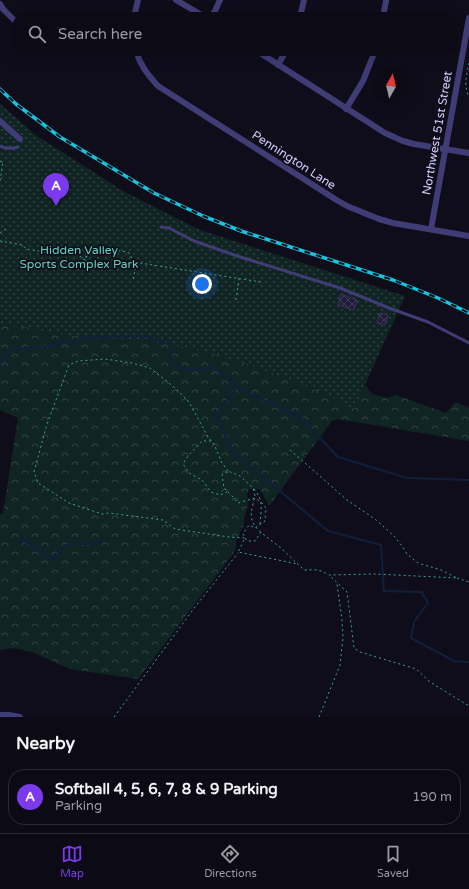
<!DOCTYPE html>
<style>
body{margin:0;font-family:"Varela Round",sans-serif;background:#1a1822;color:#f1f3f6}
.compass{position:absolute;left:373px;top:68px;width:36px;height:36px;border-radius:50%;background:#0c0a14;box-shadow:0 4px 16px #0002;rotate:8deg}
.you{position:absolute;left:202px;top:284px;width:14px;height:14px;margin:-10px;border:3px solid #fff;border-radius:50%;background:#1a73e8;box-shadow:0 0 0 6px #1a73e833}
.badge{display:grid;place-items:center;width:26px;height:26px;border-radius:50%;background:#7c3aed;color:#fff;font-size:13px;font-weight:700}
.pin{position:absolute;translate:-50% -33px;filter:drop-shadow(0 1px 2px #0008)}
.pin::after{content:'';position:absolute;top:21px;width:14px;height:12px;background:inherit;clip-path:polygon(0 0,100% 0,50% 100%)}
.list{margin:0;padding:0;list-style:none}
h2{display:flex;justify-content:space-between;align-items:center;height:52px;margin:0;padding:0 16px;font-size:17px}
h2 small{font-size:13px;font-weight:400;color:#9a9aa0}
.list li{display:grid;grid-template-columns:26px 1fr auto;gap:12px;align-items:center;box-sizing:border-box;height:56px;margin:0 8px 8px;padding:0 8px;border:1px solid #2c2b34;border-radius:16px}
.list b{display:block;font-size:15px;white-space:nowrap}
.list p{margin:0;font-size:13px;white-space:nowrap;color:#9a9aa0}
.list em{font-size:13px;font-style:normal;color:#9a9aa0}
.icon{flex:none;width:22px;height:22px;fill:none;stroke:currentColor;stroke-width:2;stroke-linecap:round;stroke-linejoin:round}
.map{position:relative;flex:none;width:469px;height:717px;overflow:hidden}
.search{position:absolute;background:#0c0a14;box-shadow:0 4px 16px #0002;left:12px;right:12px;top:12px;height:44px;display:flex;align-items:center;gap:10px;box-sizing:border-box;padding:0 14px;border-radius:16px;color:#9a9aa0;font-size:15px}
.sheet{height:116px;background:#0c0a14}
nav{display:flex;justify-content:space-around;align-items:center;box-sizing:border-box;height:56px;border-top:1px solid #2c2b34;background:#0c0a14;font-size:11px;color:#9a9aa0}
nav a{display:grid;justify-items:center;gap:2px}
nav .on{color:#7c3aed}
.map>svg:first-child{display:block}
.forest{fill:url(#forest-crowns)}
.park{fill:url(#park-dots)}
.lines{fill:none;stroke-linecap:round;stroke-linejoin:round}
.stream{stroke:#10203c;stroke-width:2}
.building{fill:url(#building-cross-hatch);stroke:#3b2f64}
.path{stroke:#38a29e;stroke-width:1;stroke-dasharray:2 3;stroke-linecap:butt}
.service{stroke:#403c76;stroke-width:3}
.minor{stroke:#403c76;stroke-width:6}
.rail-casing{stroke:#15c4dd;stroke-width:3.5}
.rail{stroke:#100d1b;stroke-width:2;stroke-dasharray:6;stroke-linecap:butt}
.labels{text-anchor:middle;stroke-width:3.5;stroke-linejoin:round;paint-order:stroke}
.street-label{font-size:12px;fill:#d2ccfa;stroke:#100d1b}
.park-label{font-size:12px;fill:#60d2b8;stroke:#100d1b}
</style>
<div class="map">
<svg width="469" height="717" viewBox="0 0 469 717">
<defs>
<pattern id="forest-crowns" width="20" height="18" patternUnits="userSpaceOnUse"><rect width="20" height="18" fill="#112424"/><path d="M2 6a3 3 0 1 1 6 0M12 15a3 3 0 1 1 6 0" fill="none" stroke="#334345"/></pattern>
<pattern id="park-dots" width="8" height="8" patternUnits="userSpaceOnUse"><rect width="8" height="8" fill="#112424"/><path d="M2 2h.1M6 6h.1" fill="none" stroke="#334345" stroke-width="1.8" stroke-linecap="round"/></pattern>
<pattern id="building-cross-hatch" width="8" height="8" patternUnits="userSpaceOnUse"><rect width="8" height="8" fill="#221b3a"/><path d="M0 0l8 8M0 8l8-8" fill="none" stroke="#413b57"/></pattern>
</defs>
<rect width="100%" height="100%" fill="#100d1b"/>
<!-- forest -->
<path class="forest" d="M36,316L236,357L355,405L365,385L373,395L387,398L396,395L446,413L455,402L469,408V441L337,419L332,421L269,506L260,489H249L247,494L248,505L244,518V524L236,541V548L232,555L138,679L70,669L32,652L14,648L0,650V514H3L18,418L0,410V320Z"/>
<!-- park -->
<path class="park" d="M0,104L37,136L123,191L200,230L405,296L354,409L331,396L254,366L203,351L146,340L73,336L0,323Z"/>
<g class="lines">
<!-- stream -->
<g class="stream">
<path d="M0,365L12,348L19,349L54,345L75,340L96,337L145,336L169,344L172,347L171,352L172,363L182,369L195,370L211,367L231,379L236,388L216,415L233,452L328,531L381,545L384,591L422,592L428,603L414,622L411,638L454,661L469,662"/>
<path d="M237,388L299,416L338,457L407,478L469,480"/>
<path d="M20,539L40,550L46,556L53,558L68,544H89L101,541"/>
</g>
</g>
<!-- building -->
<g class="building">
<path d="M341,294L357,300L354,310L338,305Z"/>
<path d="M380,313L388,315L385,325L377,323Z"/>
</g>
<g class="lines">
<!-- path -->
<g class="path">
<path d="M469,63C467,74 463,86 469,97"/>
<path d="M0,161L3,162L0,181"/>
<path d="M0,233L7,228"/>
<path d="M0,241L23,245L26,249L57,254L64,251L78,253L82,259L86,260V250"/>
<path d="M86,257L100,248L128,252L136,265L140,263L261,282"/>
<path d="M86,260V271"/>
<path d="M133,279L136,266"/>
<path d="M236,300L239,279"/>
<path d="M211,441H202L188,456L183,464L189,473L202,480L211,492L220,495L227,492"/>
<path d="M290,450L313,470L347,500L375,519L394,536L402,546L407,554L418,563L441,570L457,578L375,574L329,575L347,592L354,648L360,652L416,669L430,682L469,706"/>
<path d="M228,471L222,463L214,444L208,437L189,402L174,387L150,368L132,363L105,359L78,361L69,365L47,424L34,472L38,483L69,503L102,514L109,513L163,520L175,529L229,537L245,538L238,552L298,564"/>
<path d="M254,489C264,500 261,510 260,524"/>
<path d="M261,532L255,541H247L243,534L249,525L255,528L265,521L266,508L262,503L255,498L238,503L232,496L224,488L222,475L228,471L240,476L253,488C254,491 255,495 255,498C254,500 253,501 253,504C249,519 252,525 263,534L281,548L304,570C314,570 319,568 328,575"/>
<path d="M457,578L469,582"/>
<path d="M114,717L195,607L238,553"/>
<path d="M319,717L340,665L343,637L342,620L337,584"/>
</g>
<!-- service -->
<g class="service">
<path d="M0,146C6,149 11,149 18,147"/>
<path d="M161,227L169,228L194,241L237,256L340,288L389,308L428,322L469,343"/>
</g>
<!-- minor -->
<g class="minor">
<path d="M176,0L205,17"/>
<path d="M0,4L3,9L17,23"/>
<path d="M134,17L138,0"/>
<path d="M211,17L215,11L220,0"/>
<path d="M300,17L304,0"/>
<path d="M383,17L386,1"/>
<path d="M136,51C140,65 148,75 158,86L335,199L347,206L379,219L393,223L469,236"/>
<path d="M257,51L385,133L403,141L414,144L469,153"/>
<path d="M278,65L286,51"/>
<path d="M346,109L363,81L375,51"/>
<path d="M0,121L20,139"/>
<path d="M431,229L469,18"/>
<path d="M0,715H9L20,717"/>
</g>
<!-- rail casing -->
<g class="rail-casing">
<path id="rail" d="M0,89L16,104L60,137L154,193L203,216L241,231L393,280L438,298L469,313"/>
</g>
<!-- rail -->
<use href="#rail" class="rail"/>
</g>
<g class="labels">
<!-- street labels -->
<g class="street-label">
<text transform="translate(437 133) rotate(-80)" y="4">Northwest 51st Street</text>
<text transform="translate(294 160) rotate(33)" y="4">Pennington Lane</text>
</g>
<!-- park labels -->
<g class="park-label">
<text x="79" y="254">Hidden Valley<tspan x="79" dy="14">Sports Complex Park</tspan></text>
</g>
</g>
</svg>
<svg class="compass" viewBox="-18 -18 36 36"><path d="M0-13l5 13h-10z" fill="#e53935"/><path d="M0 13l5-13h-10z" fill="#9a9aa0"/></svg>
<div class="you"></div>
<div class="pin badge" style="left:56px;top:206px">A</div>
<div class="search"><svg class="icon" aria-label="search" viewBox="0 0 24 24"><circle cx="10" cy="10" r="6"/><path d="M15 15l6 6"/></svg>Search here</div>
</div>
<section class="sheet">
<h2>Nearby<small></small></h2>
<ul class="list">
<li><span class="badge">A</span><div><b>Softball 4, 5, 6, 7, 8 &amp; 9 Parking</b><p>Parking</p></div><em>190 m</em></li>
</ul>
</section>
<nav>
<a class="on"><svg class="icon" aria-label="map" viewBox="0 0 24 24"><path d="M3 6l6-2 6 2 6-2v14l-6 2-6-2-6 2zM9 4v14M15 6v14"/></svg>Map</a>
<a><svg class="icon" aria-label="directions" viewBox="0 0 24 24"><path d="M12 3l9 9-9 9-9-9zM9 14v-3h6M13 9l2 2-2 2"/></svg>Directions</a>
<a><svg class="icon" aria-label="saved" viewBox="0 0 24 24"><path d="M7 4h10v16l-5-4-5 4z"/></svg>Saved</a>
</nav>
